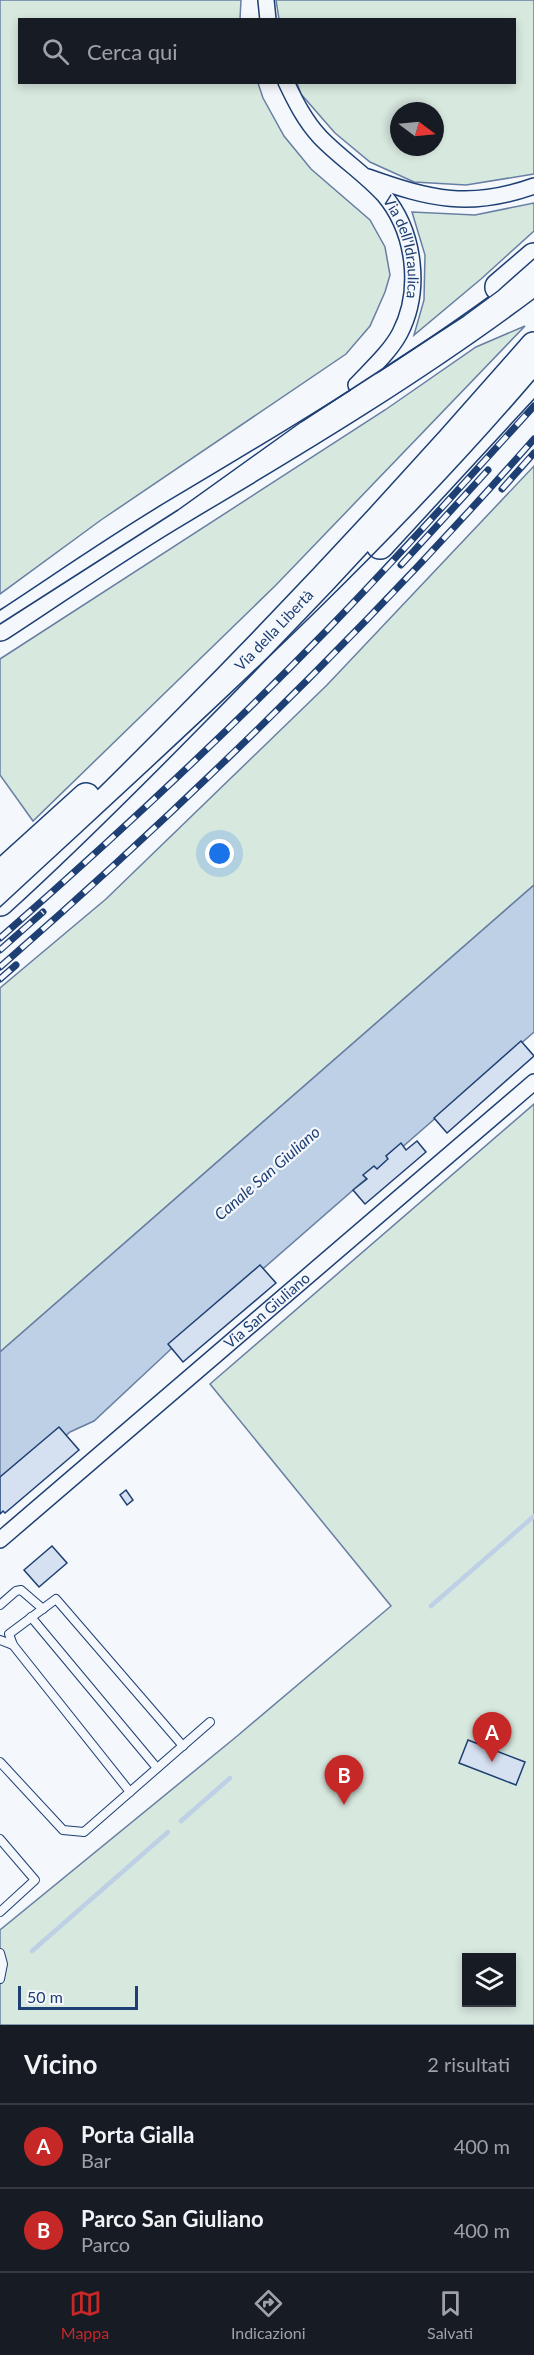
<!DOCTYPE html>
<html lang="it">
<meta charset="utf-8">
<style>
body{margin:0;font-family:Lato,sans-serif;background:#242831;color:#f1f3f6}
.controls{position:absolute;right:18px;bottom:18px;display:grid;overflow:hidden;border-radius:0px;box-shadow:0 3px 9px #0003}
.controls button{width:54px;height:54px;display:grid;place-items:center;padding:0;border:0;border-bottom:2px solid #363941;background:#171b24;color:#f1f3f6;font:30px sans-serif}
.compass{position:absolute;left:390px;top:102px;width:54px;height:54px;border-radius:50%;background:#171b24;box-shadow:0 3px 9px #0003;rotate:106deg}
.scale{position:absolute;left:18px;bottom:15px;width:120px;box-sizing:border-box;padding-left:6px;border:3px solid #1d3f73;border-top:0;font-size:16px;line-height:21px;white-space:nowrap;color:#1d3f73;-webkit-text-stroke:4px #f4f7fb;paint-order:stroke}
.you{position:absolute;left:220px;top:854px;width:21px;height:21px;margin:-15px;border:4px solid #fff;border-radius:50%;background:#1a73e8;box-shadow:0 0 0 9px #1a73e833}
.badge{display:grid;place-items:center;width:39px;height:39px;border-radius:50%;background:#c62828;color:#fff;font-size:20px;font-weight:700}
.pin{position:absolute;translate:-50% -50px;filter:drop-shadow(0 2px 3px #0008)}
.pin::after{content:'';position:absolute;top:32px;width:21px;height:18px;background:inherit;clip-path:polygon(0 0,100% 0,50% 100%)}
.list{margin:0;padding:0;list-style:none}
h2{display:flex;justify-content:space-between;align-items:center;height:78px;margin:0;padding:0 24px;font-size:26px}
h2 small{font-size:20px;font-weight:400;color:#9ea1a6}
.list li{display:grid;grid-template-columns:39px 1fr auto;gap:18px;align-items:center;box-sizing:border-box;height:84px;padding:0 24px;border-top:2px solid #363941}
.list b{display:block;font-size:22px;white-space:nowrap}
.list p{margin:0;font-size:20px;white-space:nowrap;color:#9ea1a6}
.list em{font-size:20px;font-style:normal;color:#9ea1a6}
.icon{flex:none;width:33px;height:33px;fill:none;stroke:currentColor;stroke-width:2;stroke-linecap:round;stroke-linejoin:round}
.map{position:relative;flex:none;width:534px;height:2025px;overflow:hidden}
.search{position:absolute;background:#171b24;box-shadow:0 3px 9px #0003;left:18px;right:18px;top:18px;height:66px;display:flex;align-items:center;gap:15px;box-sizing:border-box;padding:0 21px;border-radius:0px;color:#9ea1a6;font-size:22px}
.sheet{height:246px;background:#171b24}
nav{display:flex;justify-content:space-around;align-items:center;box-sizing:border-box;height:84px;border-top:2px solid #363941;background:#171b24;font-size:16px;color:#9ea1a6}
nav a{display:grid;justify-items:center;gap:3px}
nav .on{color:#c62828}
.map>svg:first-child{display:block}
.green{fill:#d7e8df;stroke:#687fa3;stroke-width:1.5;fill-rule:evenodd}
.water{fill:#bed0e5;stroke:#687fa3;stroke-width:1.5}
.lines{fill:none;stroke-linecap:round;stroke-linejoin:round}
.stream{stroke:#bed0e5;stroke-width:4.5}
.building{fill:#d5e0f0;stroke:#1d3f73;stroke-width:1.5}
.lane-casing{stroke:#1d3f73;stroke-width:10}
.street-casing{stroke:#1d3f73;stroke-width:18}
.highway-casing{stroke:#1d3f73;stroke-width:30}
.lane{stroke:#f4f7fb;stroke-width:8}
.street{stroke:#f4f7fb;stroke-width:15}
.highway{stroke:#f4f7fb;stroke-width:27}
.tram{stroke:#1d3f73;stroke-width:1.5}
.rail-casing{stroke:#1d3f73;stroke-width:7}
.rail{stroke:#f4f7fb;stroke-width:4.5;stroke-dasharray:14;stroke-linecap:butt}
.labels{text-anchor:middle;stroke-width:4.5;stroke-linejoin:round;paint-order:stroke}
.street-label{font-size:15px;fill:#1d3f73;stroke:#f4f7fb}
.water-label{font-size:16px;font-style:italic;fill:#1d3f73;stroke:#f4f7fb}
</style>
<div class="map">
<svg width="534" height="2025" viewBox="0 0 534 2025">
<rect width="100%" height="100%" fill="#f4f7fb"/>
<!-- green -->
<g class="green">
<path d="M0,0H241L240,19L20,20V82L258,83L263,98L284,136L311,169L370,220L385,247L390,275L385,292L370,326L346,354L101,520L0,594Z"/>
<path d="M276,0H534V174L466,185L414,182L370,162L335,133L301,94L297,83L514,82V20L279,19ZM399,111H435V147H399Z"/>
<path d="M534,203V231L481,279L414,335L424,300L425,255L412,212L475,215Z"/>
<path d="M525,326L276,585L33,821L0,775V659L385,410L476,347Z"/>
<path d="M534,466V885L0,1352V988L106,899L327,685Z"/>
<path d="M534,1104V2025H0V1930L236,1737L391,1606L210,1384ZM466,1958H512V2002H466Z"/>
</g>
<!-- water -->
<path class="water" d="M534,885V1032L170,1350L94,1421L70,1432L0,1493V1352Z"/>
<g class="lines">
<!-- stream -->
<g class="stream">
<path d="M431,1606L534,1516"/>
<path d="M181,1821L230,1778"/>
<path d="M32,1951L168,1832"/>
</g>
</g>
<!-- building -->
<g class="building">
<path d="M521,1041L534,1056L447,1133L434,1118Z"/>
<path d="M417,1141L426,1152L365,1204L353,1190L367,1179L363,1175L374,1166L377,1169L388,1159L386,1156L401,1143L406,1150Z"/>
<path d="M260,1265L276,1283L183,1362L168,1344Z"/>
<path d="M59,1427L79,1450L5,1513L3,1511L0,1514V1477Z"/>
<path d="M126,1490L133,1500L127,1505L120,1495Z"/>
<path d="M52,1546L67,1563L39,1587L24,1570Z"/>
<path d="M468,1740L525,1762L516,1785L459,1763Z"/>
</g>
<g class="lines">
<!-- lane casing -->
<g class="lane-casing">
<g id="lane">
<path d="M0,1605L16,1591L21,1590L43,1609"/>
<path d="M31,1617L157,1768"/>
<path d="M0,1640L13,1645"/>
<path d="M0,1762L63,1830L84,1832L210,1722"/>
<path d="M130,1792L13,1645L9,1634L56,1599L183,1746"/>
<path d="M0,1839L35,1880L0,1912"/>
<path d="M0,1953L3,1964L0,1979"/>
</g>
</g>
<!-- street casing -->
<g class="street-casing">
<g id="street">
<path d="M266,0L268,20"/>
<path id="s1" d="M286,82C295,101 305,121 320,137C339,157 365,174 384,195C415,232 422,290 400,333C390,352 371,369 356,385"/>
<path d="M368,177C430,199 470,209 534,186"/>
<path id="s2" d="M0,1540L534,1082"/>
</g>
</g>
<!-- highway casing -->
<g class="highway-casing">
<g id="highway">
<path d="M499,287L534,257"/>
<path d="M380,545L534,378"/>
<path d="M0,627C60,588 118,547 179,511C300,439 422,366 534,281"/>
<path d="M0,875L86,797"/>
<path id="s3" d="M0,902C65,843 127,781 189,718C308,598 423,474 534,346"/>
</g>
</g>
<!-- lane -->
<use href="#lane" class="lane"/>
<!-- street -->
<use href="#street" class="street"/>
<!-- highway -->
<use href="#highway" class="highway"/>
<!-- tram -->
<g class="tram">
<path d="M0,624L178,510L301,422L464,316L498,291L534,259"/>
<path d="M0,907C183,737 371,571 534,380"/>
</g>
<!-- rail casing -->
<g class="rail-casing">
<g id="rail">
<path d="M502,489L534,453"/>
<path d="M401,565L488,470"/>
<path d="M0,938C113,839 223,737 328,629C398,557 466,481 534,406"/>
<path d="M0,950L43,912"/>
<path d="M0,967C189,802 368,627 534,439"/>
<path d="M0,979L16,965"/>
</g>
</g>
<!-- rail -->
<use href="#rail" class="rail"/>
</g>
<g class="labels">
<!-- street labels -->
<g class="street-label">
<text dy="5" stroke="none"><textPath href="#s1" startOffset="208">Via dell'Idraulica</textPath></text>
<text dy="5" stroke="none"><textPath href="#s3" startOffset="386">Via della Libertà</textPath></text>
<text dy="5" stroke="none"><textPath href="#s2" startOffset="352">Via San Giuliano</textPath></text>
</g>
<!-- water labels -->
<g class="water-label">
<text transform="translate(267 1173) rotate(-41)" y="6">Canale San Giuliano</text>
</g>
</g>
</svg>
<div class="controls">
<button><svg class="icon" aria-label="layers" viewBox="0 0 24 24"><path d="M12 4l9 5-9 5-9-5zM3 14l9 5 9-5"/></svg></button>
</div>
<svg class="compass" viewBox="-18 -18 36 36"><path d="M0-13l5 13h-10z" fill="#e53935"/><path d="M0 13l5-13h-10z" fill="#9ea1a6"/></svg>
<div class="scale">50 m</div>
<div class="you"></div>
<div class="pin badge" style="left:492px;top:1762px">A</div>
<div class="pin badge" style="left:344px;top:1805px">B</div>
<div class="search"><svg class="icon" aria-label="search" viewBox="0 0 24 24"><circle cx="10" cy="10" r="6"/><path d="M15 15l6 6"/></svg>Cerca qui</div>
</div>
<section class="sheet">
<h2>Vicino<small>2 risultati</small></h2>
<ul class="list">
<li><span class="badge">A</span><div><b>Porta Gialla</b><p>Bar</p></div><em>400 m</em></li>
<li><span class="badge">B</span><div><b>Parco San Giuliano</b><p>Parco</p></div><em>400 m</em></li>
</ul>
</section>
<nav>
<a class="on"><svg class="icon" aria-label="map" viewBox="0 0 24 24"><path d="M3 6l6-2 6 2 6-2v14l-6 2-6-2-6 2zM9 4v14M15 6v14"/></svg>Mappa</a>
<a><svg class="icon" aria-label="directions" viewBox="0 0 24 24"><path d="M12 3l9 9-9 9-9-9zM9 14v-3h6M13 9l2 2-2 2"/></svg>Indicazioni</a>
<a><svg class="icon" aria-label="saved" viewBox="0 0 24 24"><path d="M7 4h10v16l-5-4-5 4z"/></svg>Salvati</a>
</nav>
